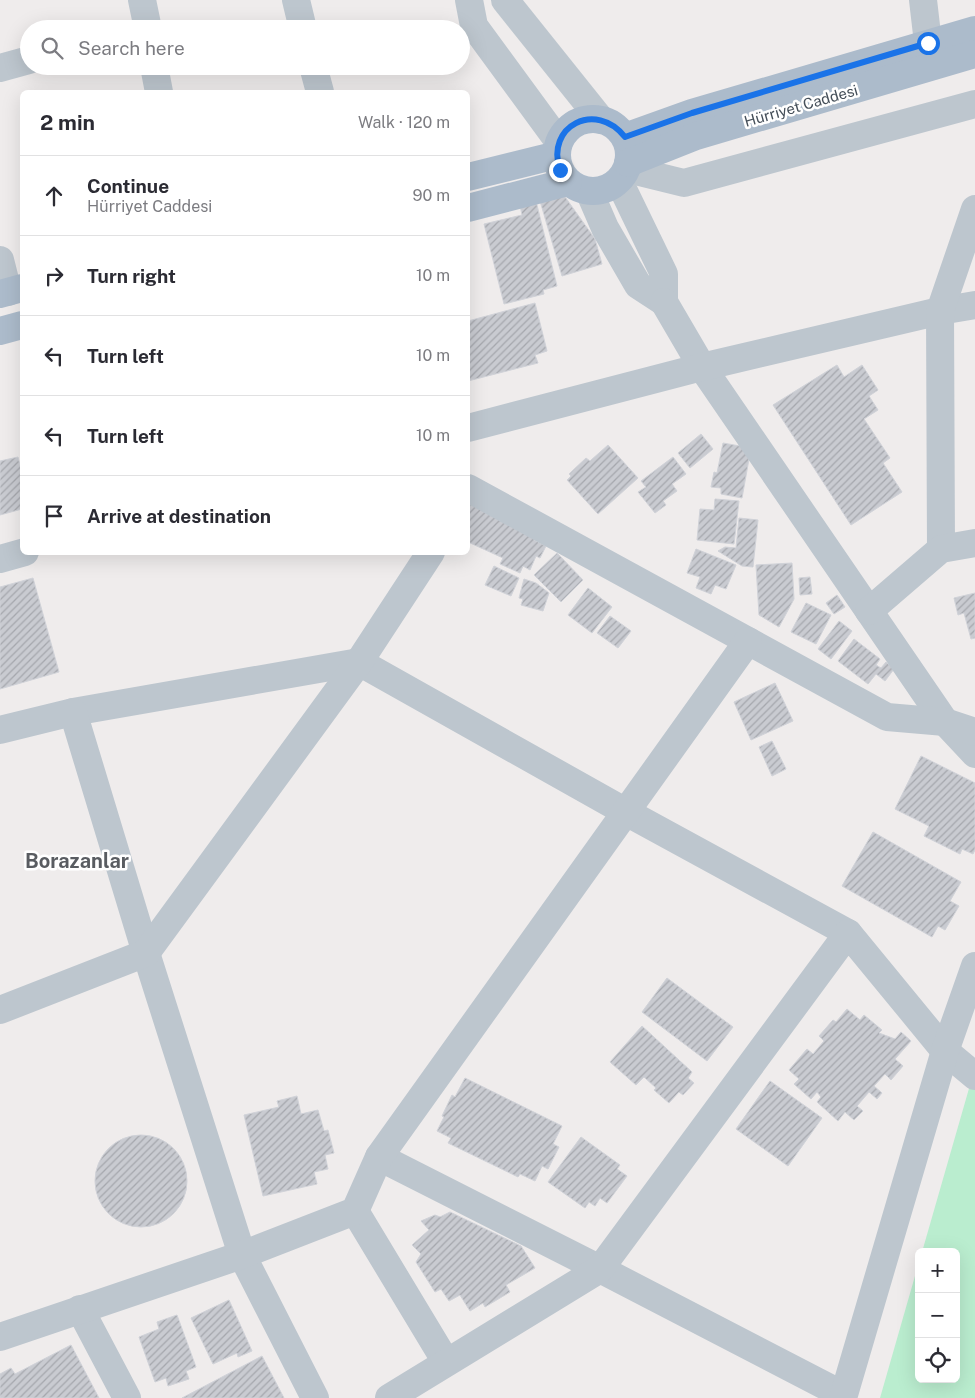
<!DOCTYPE html>
<meta charset="utf-8">
<style>
body{margin:0;font-family:"Public Sans",sans-serif;background:#f2f2f3;color:#2b2b33}
.controls{position:absolute;right:15px;bottom:15px;display:grid;overflow:hidden;border-radius:8px;box-shadow:0 5px 20px #0002}
.controls button{width:45px;height:45px;display:grid;place-items:center;padding:0;border:0;border-bottom:1px solid #e1e1e2;background:#fff;color:#2b2b33;font:25px sans-serif}
.stop{position:absolute;width:15px;height:15px;margin:-11px;border:4px solid #1a73e8;border-radius:50%;background:#fff}
.stop.end{background:#1a73e8;border-color:#fff;box-shadow:0 1px 5px #0008}
.list{margin:0;padding:0;list-style:none}
h2{display:flex;justify-content:space-between;align-items:center;height:65px;margin:0;padding:0 20px;font-size:21px}
h2 small{font-size:16px;font-weight:400;color:#7c7c81}
.list li{display:grid;grid-template-columns:32px 1fr auto;gap:15px;align-items:center;box-sizing:border-box;height:80px;padding:0 20px;border-top:1px solid #e1e1e2}
.list b{display:block;font-size:19px;white-space:nowrap}
.list p{margin:0;font-size:16px;white-space:nowrap;color:#7c7c81}
.list em{font-size:16px;font-style:normal;color:#7c7c81}
.icon{flex:none;width:28px;height:28px;fill:none;stroke:currentColor;stroke-width:2;stroke-linecap:round;stroke-linejoin:round}
.map{position:relative;flex:none;width:975px;height:1398px;overflow:hidden}
.search{position:absolute;background:#fff;box-shadow:0 5px 20px #0002;left:20px;top:20px;width:450px;height:55px;display:flex;align-items:center;gap:12px;box-sizing:border-box;padding:0 18px;border-radius:28px;color:#7c7c81;font-size:19px}
.panel{position:absolute;background:#fff;box-shadow:0 5px 20px #0002;left:20px;top:90px;width:450px;height:465px;border-radius:8px}
.map>svg:first-child{display:block}
.green{fill:#baedcf}
.building{fill:url(#building-hatch);stroke:#d0d2d8}
.lines{fill:none;stroke-linecap:round;stroke-linejoin:round}
.minor{stroke:#bdc6ce;stroke-width:28}
.major{stroke:#acbbcb;stroke-width:28}
.route{stroke:#1a73e8;stroke-width:6}
.labels{text-anchor:middle;stroke-width:5;stroke-linejoin:round;paint-order:stroke}
.street-label{font-size:15px;fill:#454f59;stroke:#fff}
.district-label{font-size:20px;font-weight:bold;fill:#595c61;stroke:#fff}
</style>
<div class="map">
<svg width="975" height="1398" viewBox="0 0 975 1398">
<defs>
<pattern id="building-hatch" width="6" height="6" patternUnits="userSpaceOnUse" patternTransform="scale(1.25)"><rect width="6" height="6" fill="#c9cbd1"/><path d="M-1 1l2-2M0 6l6-6M5 7l2-2" fill="none" stroke="#a5a7ad"/></pattern>
</defs>
<rect width="100%" height="100%" fill="#efecec"/>
<!-- green -->
<path class="green" d="M970,1085L975,1087V1398H880L919,1262V1379H956V1252H922Z"/>
<!-- building -->
<g class="building">
<path d="M563,194L595,239L602,264L562,276L540,201Z"/>
<path d="M536,201L557,286L543,290L544,294L504,304L484,224L522,215L520,205Z"/>
<path d="M535,303L547,351L535,355L538,363L468,381V321Z"/>
<path d="M837,365L844,377L862,365L878,390L869,396L878,410L864,419L890,458L883,463L902,492L851,525L773,405Z"/>
<path d="M701,434L713,449L690,468L678,453Z"/>
<path d="M723,443L751,448L742,498L721,494V488L711,487L714,472L717,473Z"/>
<path d="M608,445L638,478L598,514L567,480L571,476L569,474L586,458L590,461Z"/>
<path d="M18,457L22,473V509L0,515V461Z"/>
<path d="M673,457L686,474L672,484L677,491L663,501L666,505L655,513L638,492L646,487L641,481Z"/>
<path d="M715,499L739,501L734,544L697,540L700,509L714,510Z"/>
<path d="M468,501L537,533L534,540L546,546L540,558L536,556L530,570L523,566L520,573L500,564L503,558L468,542Z"/>
<path d="M739,518L758,520L753,567L742,566L718,551L725,547L736,548Z"/>
<path d="M696,549L736,565L726,589L715,585L711,594L696,588L700,577L687,573Z"/>
<path d="M557,553L583,580L561,602L534,575Z"/>
<path d="M792,563L794,599L779,627L759,615L756,565Z"/>
<path d="M494,566L519,578L511,596L485,585Z"/>
<path d="M810,577L812,594L800,595L799,578Z"/>
<path d="M33,578L59,672L0,689V587Z"/>
<path d="M524,579L536,583L549,593L543,611L521,605L523,599L519,598Z"/>
<path d="M588,588L612,607L592,633L568,615Z"/>
<path d="M975,593V638L971,639L964,613L958,615L954,598Z"/>
<path d="M837,595L845,607L834,614L826,603Z"/>
<path d="M806,603L831,615L816,644L791,632Z"/>
<path d="M610,616L631,631L618,648L597,633Z"/>
<path d="M839,621L852,631L831,659L818,649Z"/>
<path d="M854,639L880,659L876,665L881,668L886,662L894,669L885,681L876,674L868,684L838,661Z"/>
<path d="M775,683L793,721L751,740L734,702Z"/>
<path d="M772,741L786,769L772,776L759,747Z"/>
<path d="M921,756L975,783V850L973,854L962,849L960,854L924,836L929,826L895,809Z"/>
<path d="M873,832L961,882L950,901L959,906L945,930L938,926L932,937L842,886Z"/>
<path d="M667,978L733,1027L707,1061L642,1012Z"/>
<path d="M847,1009L860,1020L864,1015L882,1030L879,1033L895,1039L901,1032L911,1041L895,1059L903,1066L891,1080L885,1074L874,1086L882,1093L877,1099L869,1092L857,1106L863,1111L854,1120L845,1112L838,1121L817,1102L821,1097L817,1092L811,1099L794,1084L799,1079L789,1070L807,1049L813,1054L824,1041L819,1036L833,1020L836,1022Z"/>
<path d="M642,1026L692,1072L688,1078L694,1083L683,1095L679,1092L669,1103L654,1090L656,1088L644,1077L636,1085L610,1062Z"/>
<path d="M465,1078L562,1126L553,1144L559,1147L548,1169L542,1166L535,1181L520,1174L518,1177L448,1143L451,1138L437,1131L444,1117L442,1116L452,1095L455,1097Z"/>
<path d="M770,1081L822,1118L788,1166L736,1129Z"/>
<path d="M297,1096L301,1114L318,1110L324,1131L328,1130L334,1153L325,1155L328,1169L314,1172L317,1184L263,1196L244,1115L279,1107L277,1101Z"/>
<circle cx="141" cy="1181" r="46"/>
<path d="M581,1137L620,1165L617,1169L627,1176L607,1203L600,1198L595,1206L589,1202L585,1208L548,1182Z"/>
<path d="M450,1212L521,1246L535,1268L506,1285L510,1292L485,1307L483,1303L470,1311L460,1295L449,1301L441,1289L435,1292L416,1262L421,1254L412,1245L429,1230L421,1221L435,1215L440,1217Z"/>
<path d="M229,1300L252,1351L238,1357L237,1353L213,1364L191,1318Z"/>
<path d="M177,1315L196,1367L186,1371L189,1379L168,1386L166,1378L155,1382L139,1337L159,1329L157,1322Z"/>
<path d="M71,1345L99,1398H0V1374L11,1368L15,1374Z"/>
<path d="M262,1356L284,1398H182Z"/>
</g>
<g class="lines">
<!-- minor -->
<g class="minor">
<path d="M142,0L148,29"/>
<path d="M296,0L303,29"/>
<path d="M469,0L474,26L559,142"/>
<path d="M505,0L601,120"/>
<path d="M923,0L928,43"/>
<path d="M154,66L159,92"/>
<path d="M313,66L320,92"/>
<path d="M0,68L29,60"/>
<path d="M627,169L684,183L975,104"/>
<path d="M589,191L605,228L638,285L664,302V274L619,181"/>
<path d="M0,260L8,292"/>
<path d="M664,302L702,367L945,722L975,754"/>
<path d="M468,428L702,367L940,311L975,305"/>
<path d="M468,488L887,717L945,722L975,732"/>
<path d="M941,549L940,311L975,209"/>
<path d="M0,559L25,552"/>
<path d="M869,611L941,549L975,543"/>
<path d="M73,712L359,662L626,812L848,933"/>
<path d="M0,730L73,712L146,953L242,1255L315,1398"/>
<path d="M0,1010L146,953L359,662L431,552"/>
<path d="M379,1157L600,1269L843,1395"/>
<path d="M355,1211L446,1362"/>
<path d="M80,1309L127,1398"/>
<path d="M0,1337L242,1255L355,1211L379,1157L748,641"/>
<path d="M389,1398L600,1269L848,933L945,1051L975,1076"/>
<path d="M843,1398L945,1051L975,966"/>
</g>
<!-- major -->
<g class="major">
<circle cx="593" cy="155" r="36"/>
<path d="M625,137L692,113L975,30"/>
<path d="M628,163L696,136L975,54"/>
<path d="M468,177L557,155"/>
<path d="M468,208L568,182"/>
<path d="M0,294L22,288"/>
<path d="M0,331L22,325"/>
</g>
</g>
<g class="lines">
<!-- route -->
<path class="route" d="M560,170C545,126 596,100 625,137L692,113L928,43"/>
</g>
<g class="labels">
<!-- street labels -->
<g class="street-label">
<text transform="translate(801 106) rotate(-16)" y="5">Hürriyet Caddesi</text>
</g>
<!-- district labels -->
<g class="district-label">
<text x="77" y="868">Borazanlar</text>
</g>
</g>
</svg>
<div class="controls">
<button>+</button>
<button>−</button>
<button><svg class="icon" aria-label="locate" viewBox="0 0 24 24"><circle cx="12" cy="12" r="6"/><path d="M12 2v4M12 18v4M2 12h4M18 12h4"/></svg></button>
</div>
<div class="stop" style="left:928px;top:43px"></div>
<div class="stop end" style="left:560px;top:170px"></div>
<div class="search"><svg class="icon" aria-label="search" viewBox="0 0 24 24"><circle cx="10" cy="10" r="6"/><path d="M15 15l6 6"/></svg>Search here</div>
<section class="panel">
<h2>2 min<small>Walk · 120 m</small></h2>
<ul class="list">
<li><svg class="icon" aria-label="ahead" viewBox="0 0 24 24"><path d="M12 20V5M6 11l6-6 6 6"/></svg><div><b>Continue</b><p>Hürriyet Caddesi</p></div><em>90 m</em></li>
<li><svg class="icon" aria-label="right" viewBox="0 0 24 24"><path d="M7 20v-9h11M14 6l5 5-5 5"/></svg><div><b>Turn right</b></div><em>10 m</em></li>
<li><svg class="icon" aria-label="left" viewBox="0 0 24 24"><path d="M17 20v-9H6M10 6l-5 5 5 5"/></svg><div><b>Turn left</b></div><em>10 m</em></li>
<li><svg class="icon" aria-label="left" viewBox="0 0 24 24"><path d="M17 20v-9H6M10 6l-5 5 5 5"/></svg><div><b>Turn left</b></div><em>10 m</em></li>
<li><svg class="icon" aria-label="arrive" viewBox="0 0 24 24"><path d="M6 21V4h12l-3 4 3 4H6"/></svg><div><b>Arrive at destination</b></div></li>
</ul>
</section>
</div>
